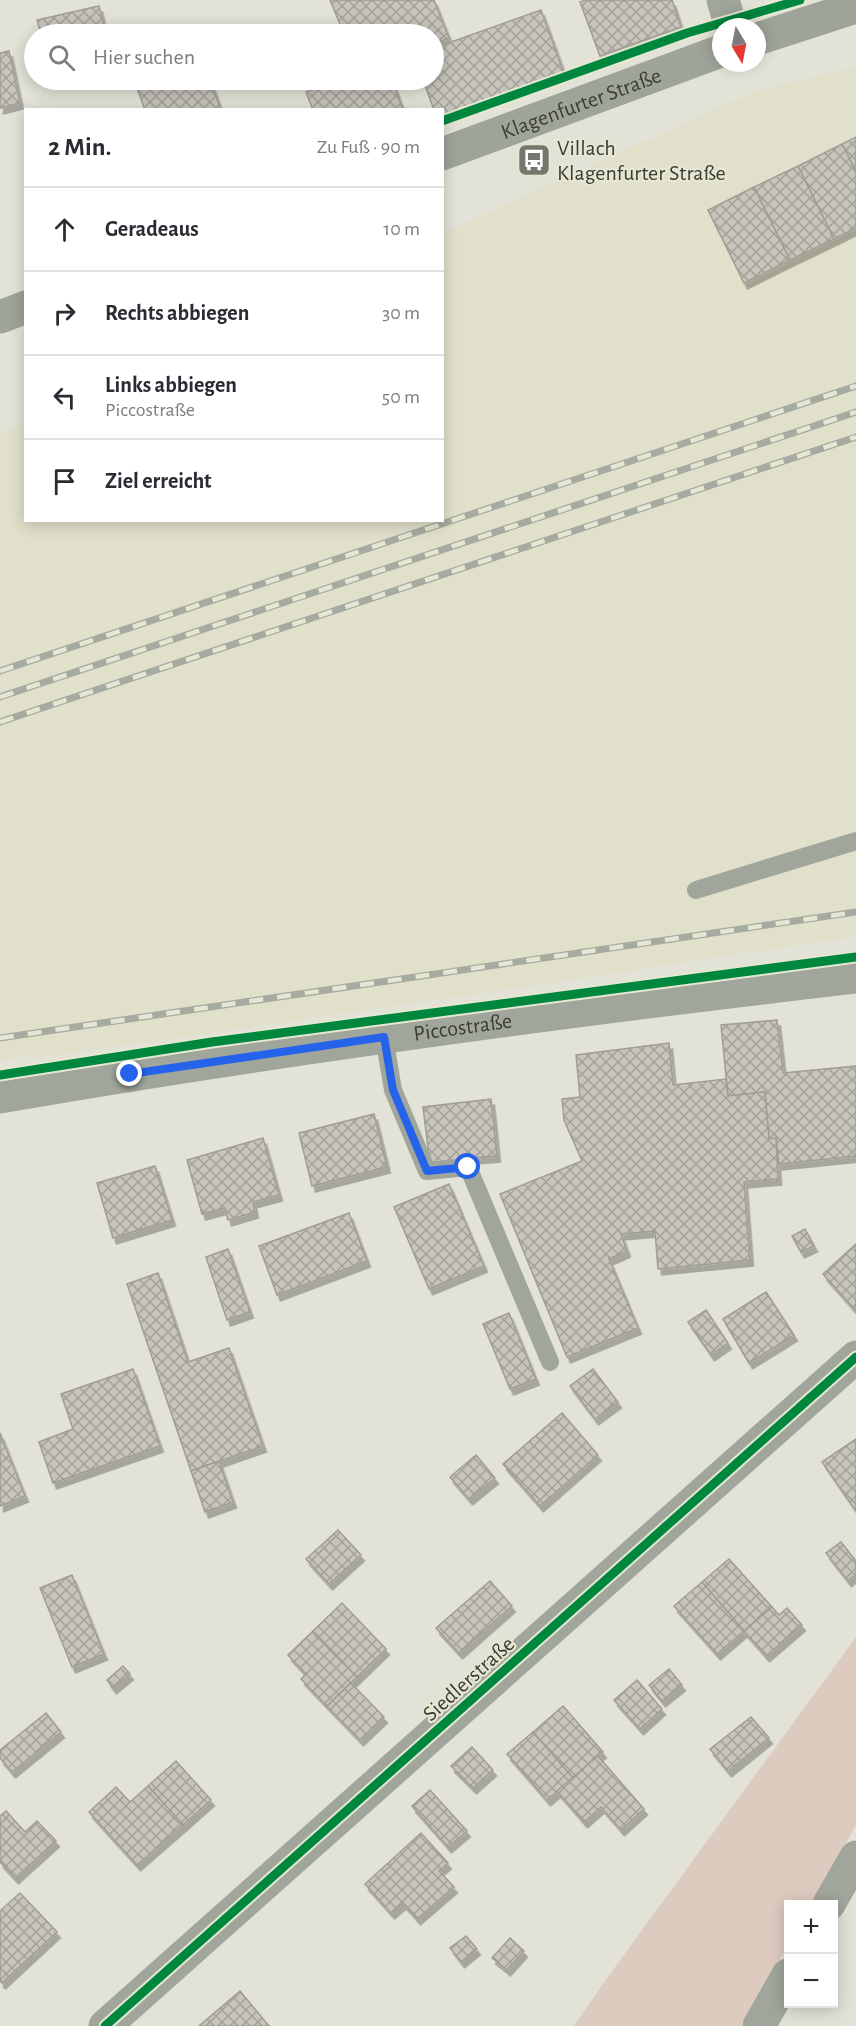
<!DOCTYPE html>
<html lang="de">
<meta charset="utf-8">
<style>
body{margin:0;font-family:"Alegreya Sans",sans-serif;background:#f2f2f3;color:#2b2b33}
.controls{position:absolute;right:18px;bottom:18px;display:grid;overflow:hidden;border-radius:0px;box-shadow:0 3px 15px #0003}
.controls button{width:54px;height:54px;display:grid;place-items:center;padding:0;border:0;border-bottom:2px solid #e1e1e2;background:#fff;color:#2b2b33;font:30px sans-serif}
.compass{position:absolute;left:712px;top:18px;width:54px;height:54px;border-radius:50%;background:#fff;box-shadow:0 3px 15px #0003;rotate:170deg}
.stop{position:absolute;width:18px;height:18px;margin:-14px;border:4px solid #2563eb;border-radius:50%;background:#fff}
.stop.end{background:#2563eb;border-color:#fff;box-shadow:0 2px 6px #0008}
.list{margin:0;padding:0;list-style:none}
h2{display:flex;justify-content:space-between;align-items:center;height:78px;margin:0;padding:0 24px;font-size:26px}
h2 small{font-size:20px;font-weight:400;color:#7c7c81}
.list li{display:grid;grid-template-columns:39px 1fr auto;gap:18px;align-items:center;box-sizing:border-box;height:84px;padding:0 24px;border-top:2px solid #e1e1e2}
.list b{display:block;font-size:22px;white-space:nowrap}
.list p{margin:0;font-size:20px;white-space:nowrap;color:#7c7c81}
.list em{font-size:20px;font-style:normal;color:#7c7c81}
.icon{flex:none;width:33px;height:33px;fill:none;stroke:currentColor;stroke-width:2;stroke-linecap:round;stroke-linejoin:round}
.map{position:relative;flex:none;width:856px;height:2026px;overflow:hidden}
.search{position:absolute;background:#fff;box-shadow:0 3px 15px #0003;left:24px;top:24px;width:420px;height:66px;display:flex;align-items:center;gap:15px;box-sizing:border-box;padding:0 21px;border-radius:33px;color:#7c7c81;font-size:22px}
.panel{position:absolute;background:#fff;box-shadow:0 3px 15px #0003;left:24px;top:108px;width:420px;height:414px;border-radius:0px}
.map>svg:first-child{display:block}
.built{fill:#e0e0cb}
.grass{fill:#decbc0}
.building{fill:url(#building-cross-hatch);stroke:#9f9d94;stroke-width:1.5;filter:url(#shadow)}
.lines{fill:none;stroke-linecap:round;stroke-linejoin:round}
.lane{stroke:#a0a69c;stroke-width:18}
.street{stroke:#a0a69c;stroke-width:33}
.secondary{stroke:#9ea49a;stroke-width:33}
.rail-casing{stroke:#a6aba1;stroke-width:7}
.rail{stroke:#e6e7d2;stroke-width:4.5;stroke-dasharray:14;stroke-linecap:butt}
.cycleway-casing{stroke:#e6e7d2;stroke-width:13}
.cycleway{stroke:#00873e;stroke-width:9}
.route{stroke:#2563eb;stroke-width:8}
.labels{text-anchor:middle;stroke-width:4.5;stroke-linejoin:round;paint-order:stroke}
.street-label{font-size:22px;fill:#3c3c33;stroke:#e6e7d2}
.poi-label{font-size:22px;fill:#3c3c33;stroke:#e6e7d2;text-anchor:start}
</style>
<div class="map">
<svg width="856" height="2026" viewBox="0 0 856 2026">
<defs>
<pattern id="building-cross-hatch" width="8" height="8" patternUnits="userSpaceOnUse" patternTransform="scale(1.5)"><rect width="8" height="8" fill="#c7c4bc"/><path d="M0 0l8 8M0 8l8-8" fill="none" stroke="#a3a099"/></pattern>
<filter id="shadow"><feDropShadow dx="3.5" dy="6" stdDeviation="0" flood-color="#0004"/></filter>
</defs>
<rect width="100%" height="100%" fill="#e2e2d7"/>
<!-- built -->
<path class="built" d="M856,67V936L478,994L37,1058L19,1056L0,1061V434L25,423L26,520H442L443,233L756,91Z"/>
<!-- grass -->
<path class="grass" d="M856,1637V1825L813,1904H788V1945L741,2026H574L607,1978Z"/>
<!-- building -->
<g class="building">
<path d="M330,0H434L449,38L434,44V34H344Z"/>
<path d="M586,0H672L681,27L600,56L580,2Z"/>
<path d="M99,6L106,34H41L37,20Z"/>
<path d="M541,10L564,73L442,117V110H434L423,80H434V48Z"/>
<path d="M9,51L20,103L0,108V53Z"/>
<path d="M134,80H210L221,110H145Z"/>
<path d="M341,80H392L403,110H313L306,92Z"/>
<path d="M856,137V172L842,144Z"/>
<path d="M842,144L856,172V228L834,239L798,166Z"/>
<path d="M798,166L834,239L790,260L754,187Z"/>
<path d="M754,187L790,260L744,283L708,210Z"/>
<path d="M777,1020L783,1073L856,1066V1156L779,1164L776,1138L769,1139L765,1092L728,1096L721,1025Z"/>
<path d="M669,1043L673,1085L726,1079L728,1096L765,1092L769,1139L776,1138L778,1179L744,1182L750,1260L658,1269L655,1231L621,1234L627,1251L609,1259L638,1328L567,1357L500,1194L582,1161L564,1120L562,1099L580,1097L576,1055Z"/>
<path d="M491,1099L497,1156L473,1158L474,1163L430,1164L423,1107Z"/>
<path d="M374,1114L387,1167L312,1186L299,1133Z"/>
<path d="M263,1138L279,1195L253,1202L255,1212L228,1220L225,1208L202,1214L187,1160Z"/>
<path d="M155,1166L172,1220L113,1238L97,1183Z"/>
<path d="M449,1184L484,1266L429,1289L394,1207Z"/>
<path d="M349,1213L367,1261L277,1295L259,1246Z"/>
<path d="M805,1229L814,1246L801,1252L792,1236Z"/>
<path d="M856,1244V1311L823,1274Z"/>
<path d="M228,1249L250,1312L227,1320L206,1257Z"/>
<path d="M158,1273L188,1362L229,1348L263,1446L191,1471L127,1284Z"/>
<path d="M766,1292L794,1335L749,1363L723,1319Z"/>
<path d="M706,1310L728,1343L711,1355L688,1322Z"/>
<path d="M509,1313L536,1379L510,1389L483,1324Z"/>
<path d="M133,1369L160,1446L53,1483L39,1442L73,1429L61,1394Z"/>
<path d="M593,1369L618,1402L595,1419L570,1386Z"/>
<path d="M562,1413L598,1455L540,1506L503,1464Z"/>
<path d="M0,1433L25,1496L0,1506Z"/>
<path d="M856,1439V1511L822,1462Z"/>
<path d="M476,1455L495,1478L469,1499L450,1477Z"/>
<path d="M219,1461L233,1502L205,1512L191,1471Z"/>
<path d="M338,1530L361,1555L329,1584L306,1559Z"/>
<path d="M841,1542L856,1561V1574L848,1581L826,1553Z"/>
<path d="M729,1559L772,1607L744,1631L702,1582Z"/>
<path d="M72,1575L104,1654L72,1667L40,1588Z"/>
<path d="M490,1581L512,1606L459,1653L436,1628Z"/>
<path d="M702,1582L744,1631L717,1654L674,1606Z"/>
<path d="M342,1603L386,1649L357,1677L313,1631Z"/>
<path d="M772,1607L779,1615L787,1608L802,1625L766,1656L744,1631Z"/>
<path d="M313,1631L357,1677L327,1706L301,1679L306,1674L288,1655Z"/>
<path d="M123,1666L130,1674L113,1688L107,1680Z"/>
<path d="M669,1669L682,1685L662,1701L649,1685Z"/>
<path d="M637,1680L662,1709L640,1729L614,1700Z"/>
<path d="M351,1683L384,1717L360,1740L327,1706Z"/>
<path d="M563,1706L603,1752L573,1778L533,1732Z"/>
<path d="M46,1713L61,1732L12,1772L0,1758V1750Z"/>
<path d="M751,1717L769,1738L728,1771L710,1749Z"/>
<path d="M533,1732L573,1778L547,1800L507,1754Z"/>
<path d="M472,1747L493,1770L473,1788L451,1766Z"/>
<path d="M598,1756L644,1809L621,1830L601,1807L584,1822L557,1791Z"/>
<path d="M176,1761L211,1800L183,1825L148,1786Z"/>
<path d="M148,1786L183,1825L137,1865L89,1812L116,1787L130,1802Z"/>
<path d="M430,1790L467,1831L448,1847L412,1806Z"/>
<path d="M6,1811L25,1832L37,1821L56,1841L15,1878L0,1862V1816Z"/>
<path d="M421,1833L448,1863L439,1871L454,1887L417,1919L403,1903L391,1913L365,1884Z"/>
<path d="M20,1893L57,1932L2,1983L0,1981V1911Z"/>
<path d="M466,1936L477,1949L461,1962L450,1948Z"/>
<path d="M510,1938L524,1951L507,1970L492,1958Z"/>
<path d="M240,1991L269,2026H199Z"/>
</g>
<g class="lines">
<!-- lane -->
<g class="lane">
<path d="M696,890L856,841"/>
<path d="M384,1037L393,1090L427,1171L468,1167L550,1362"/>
</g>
<!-- street -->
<g class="street">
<path d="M723,0L731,27"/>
<path id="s1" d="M0,1097C284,1048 570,1010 856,977"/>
<path d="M829,1904L856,1857"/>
<path d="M105,2026L856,1357"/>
<path d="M759,2026L788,1975"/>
</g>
<!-- secondary -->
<g class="secondary">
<path d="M757,39L856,7"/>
<path id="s2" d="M442,154L721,51"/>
<path d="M0,317L26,307"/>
</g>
<!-- rail casing -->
<g class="rail-casing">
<g id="rail">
<path d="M0,671L856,386"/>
<path d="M0,697L856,412"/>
<path d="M0,722L856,437"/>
<path d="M0,1038L856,912"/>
</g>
</g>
<!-- rail -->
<use href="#rail" class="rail"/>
<!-- cycleway casing -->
<g class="cycleway-casing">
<g id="cycleway">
<path d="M442,121L687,33L800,0"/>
<path d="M0,1075L212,1042L856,957"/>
<path d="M105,2026L856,1357"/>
</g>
</g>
<!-- cycleway -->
<use href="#cycleway" class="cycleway"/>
</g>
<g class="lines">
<!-- route -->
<path class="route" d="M130,1074L384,1037L393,1090L427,1171L468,1167"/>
</g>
<!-- icons -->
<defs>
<g id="bus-square" transform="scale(1.725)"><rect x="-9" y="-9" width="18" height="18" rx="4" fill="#76766c" stroke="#e6e7d2"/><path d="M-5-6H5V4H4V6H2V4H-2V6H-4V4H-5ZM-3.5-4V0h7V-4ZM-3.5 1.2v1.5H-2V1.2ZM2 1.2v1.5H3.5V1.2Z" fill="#fff"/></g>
</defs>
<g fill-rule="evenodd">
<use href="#bus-square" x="534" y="160"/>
</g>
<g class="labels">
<!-- street labels -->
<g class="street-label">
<text dy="8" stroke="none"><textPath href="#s2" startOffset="148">Klagenfurter Straße</textPath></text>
<text dy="8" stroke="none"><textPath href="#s1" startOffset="468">Piccostraße</textPath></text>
<text transform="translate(468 1678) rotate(-42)" y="8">Siedlerstraße</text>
</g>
<!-- poi labels -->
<g class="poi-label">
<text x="557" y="155">Villach<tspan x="557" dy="25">Klagenfurter Straße</tspan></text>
</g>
</g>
</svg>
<div class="controls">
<button>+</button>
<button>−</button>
</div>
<svg class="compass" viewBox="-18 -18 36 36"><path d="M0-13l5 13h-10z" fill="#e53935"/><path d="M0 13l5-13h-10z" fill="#7c7c81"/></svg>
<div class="stop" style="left:468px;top:1167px"></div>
<div class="stop end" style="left:130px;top:1074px"></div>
<div class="search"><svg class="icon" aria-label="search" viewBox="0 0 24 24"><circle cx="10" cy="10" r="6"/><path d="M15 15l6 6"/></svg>Hier suchen</div>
<section class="panel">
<h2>2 Min.<small>Zu Fuß · 90 m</small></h2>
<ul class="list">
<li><svg class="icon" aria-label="ahead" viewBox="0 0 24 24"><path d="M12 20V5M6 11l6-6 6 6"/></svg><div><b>Geradeaus</b></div><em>10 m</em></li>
<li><svg class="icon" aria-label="right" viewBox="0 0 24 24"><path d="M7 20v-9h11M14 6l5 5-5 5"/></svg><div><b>Rechts abbiegen</b></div><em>30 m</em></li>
<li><svg class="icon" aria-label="left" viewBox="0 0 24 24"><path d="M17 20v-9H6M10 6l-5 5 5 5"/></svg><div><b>Links abbiegen</b><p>Piccostraße</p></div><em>50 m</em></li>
<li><svg class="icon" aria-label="arrive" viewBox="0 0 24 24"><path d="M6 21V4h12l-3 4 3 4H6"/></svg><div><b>Ziel erreicht</b></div></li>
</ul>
</section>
</div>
